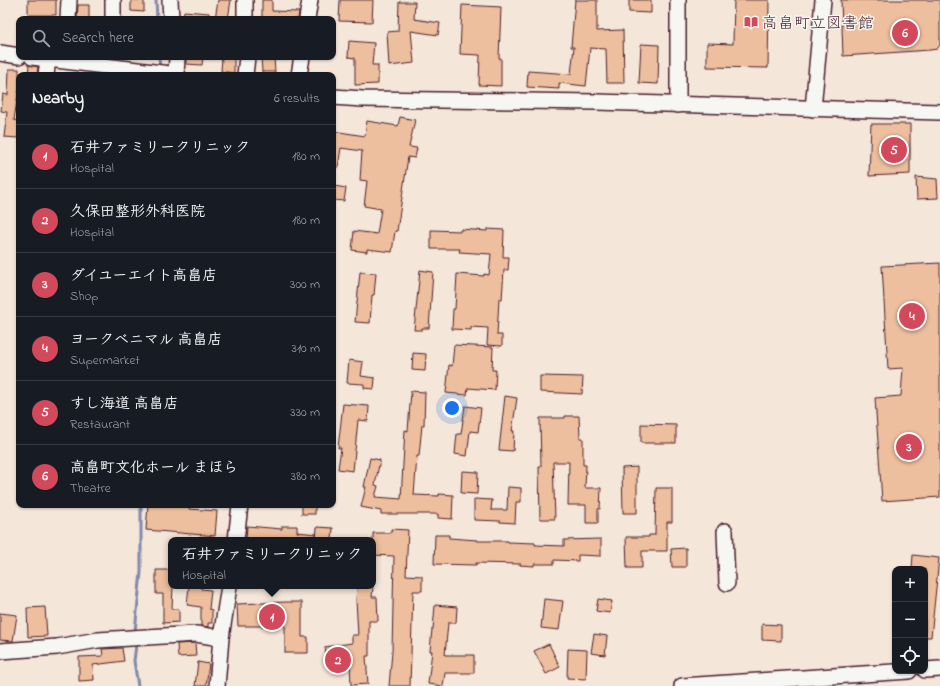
<!DOCTYPE html>
<meta charset="utf-8">
<style>
body{margin:0;font-family:"Indie Flower","Klee One",sans-serif;background:#242831;color:#f1f3f6}
.controls{position:absolute;right:12px;bottom:12px;display:grid;overflow:hidden;border-radius:8px;box-shadow:0 1px 3px #0004}
.controls button{width:36px;height:36px;display:grid;place-items:center;padding:0;border:0;border-bottom:1px solid #363941;background:#171b24;color:#f1f3f6;font:20px sans-serif}
.you{position:absolute;left:452px;top:408px;width:14px;height:14px;margin:-10px;border:3px solid #fff;border-radius:50%;background:#1a73e8;box-shadow:0 0 0 6px #1a73e833}
.badge{display:grid;place-items:center;width:26px;height:26px;border-radius:50%;background:#d1495b;color:#fff;font-size:13px;font-weight:700}
.pin{position:absolute;translate:-50% -50%;border:2px solid #fff;box-shadow:0 1px 4px #0006}
.popup{position:absolute;left:168px;top:537px;width:208px;height:52px;box-sizing:border-box;display:grid;place-content:center;border-radius:8px;background:#171b24;filter:drop-shadow(0 1px 3px #0005);font-size:13px;white-space:nowrap;color:#9ea1a6}
.popup b{font-size:15px;color:#f1f3f6}
.popup::after{content:'';position:absolute;left:50%;top:100%;margin-left:-8px;border:8px solid transparent;border-top-color:#171b24}
.list{margin:0;padding:0;list-style:none}
h2{display:flex;justify-content:space-between;align-items:center;height:52px;margin:0;padding:0 16px;font-size:17px}
h2 small{font-size:13px;font-weight:400;color:#9ea1a6}
.list li{display:grid;grid-template-columns:26px 1fr auto;gap:12px;align-items:center;box-sizing:border-box;height:64px;padding:0 16px;border-top:1px solid #363941}
.list b{display:block;font-size:15px;white-space:nowrap}
.list p{margin:0;font-size:13px;white-space:nowrap;color:#9ea1a6}
.list em{font-size:13px;font-style:normal;color:#9ea1a6}
.icon{flex:none;width:22px;height:22px;fill:none;stroke:currentColor;stroke-width:2;stroke-linecap:round;stroke-linejoin:round}
.map{position:relative;flex:none;width:940px;height:686px;overflow:hidden}
.search{position:absolute;background:#171b24;box-shadow:0 1px 3px #0004;left:16px;top:16px;width:320px;height:44px;display:flex;align-items:center;gap:10px;box-sizing:border-box;padding:0 14px;border-radius:8px;color:#9ea1a6;font-size:15px}
.panel{position:absolute;background:#171b24;box-shadow:0 1px 3px #0004;left:16px;top:72px;width:320px;height:436px;border-radius:8px}
.map>svg:first-child{display:block}
.lines{fill:none;stroke-linecap:round;stroke-linejoin:round}
.stream{stroke:#808aaa;stroke-width:3}
.building{fill:#eebf9e;stroke:#4a1f2b}
.minor-casing{stroke:#4a1f2b;stroke-width:18}
.minor{stroke:#f6f6f2;stroke-width:15}
.labels{text-anchor:middle;stroke-width:3;stroke-linejoin:round;paint-order:stroke}
.poi-label{font-size:16px;fill:#4a1f2b;stroke:#f6f6f2;text-anchor:start}
</style>
<div class="map">
<svg width="940" height="686" viewBox="0 0 940 686">
<rect width="100%" height="100%" fill="#f4e6d9"/>
<filter id="ink" filterUnits="userSpaceOnUse"><feTurbulence type="fractalNoise" baseFrequency=".025" numOctaves="2"/><feDisplacementMap in="SourceGraphic" scale="8" xChannelSelector="R" yChannelSelector="G"/><feConvolveMatrix kernelMatrix="1 2 1 2 8 2 1 2 1" color-interpolation-filters="sRGB"/></filter>
<g filter="url(#ink)">
<g class="lines">
<!-- stream -->
<g class="stream">
<path d="M156,0L157,19"/>
<path d="M159,57L160,69"/>
<path d="M135,631L141,572V505"/>
<path d="M136,645L134,661L138,686"/>
</g>
</g>
<!-- building -->
<g class="building">
<rect x="28" y="0" width="28" height="15"/>
<path d="M131,0H144V12L131,11Z"/>
<path d="M218,0H231L228,19H215Z"/>
<path d="M262,0H272V11L299,12L298,19H262Z"/>
<path d="M340,0H373L372,22L339,21Z"/>
<path d="M575,0H597V31L623,30L624,83H607L606,49L590,48L586,86L559,83V89L527,87L528,71L571,74L574,47H571Z"/>
<path d="M629,0H651V13L629,12Z"/>
<path d="M734,0H769L768,68L707,67V43L733,44Z"/>
<path d="M841,0H940V45L937,49L930,50L843,56Z"/>
<path d="M399,2H415L414,19L440,23L438,35L411,31L414,63L389,66L387,32L398,31Z"/>
<path d="M78,5H89V19H77Z"/>
<path d="M462,5L501,7L499,58H501V86L479,85L480,55L460,54Z"/>
<path d="M184,11L209,13V19H183Z"/>
<path d="M349,41L374,43L372,65H378V84L355,85V58L348,57Z"/>
<path d="M641,44L659,45L658,84L639,83Z"/>
<path d="M186,57H203L202,65L186,64Z"/>
<path d="M222,57H234V73L221,71Z"/>
<path d="M261,57H274L275,72H262Z"/>
<path d="M29,65L38,67L37,75H28Z"/>
<path d="M9,69H19V87L14,120L19,121L18,138L4,137L7,112L1,111L3,94L8,95Z"/>
<path d="M400,117L415,120L409,147L417,148L415,158L408,157L397,231H395L392,252L367,249V252L352,250L354,231L377,234L381,209L364,206L367,181L360,180L362,151L341,148L338,167H333V131L365,136L367,121L398,126Z"/>
<path d="M871,124H910V174L869,176Z"/>
<path d="M916,177L937,179L938,198L917,199Z"/>
<path d="M334,186L346,188L344,201L333,200Z"/>
<path d="M461,229L487,231V229L504,230L503,257H509L508,270H504L502,299H499L497,335H502V346L487,345L488,328L471,327V330L452,329L453,309H455L457,274L484,276V274L489,275L491,254L459,252L460,249H431V230L461,231Z"/>
<path d="M940,263V497L882,501L875,398L901,396L903,368L888,369L882,266Z"/>
<path d="M420,270L433,272L429,328H422V330H414Z"/>
<path d="M360,272L376,273L374,295H372L370,323L355,322Z"/>
<path d="M454,345L493,347L492,370H496L495,390L468,388L467,395L446,393L449,365L452,366Z"/>
<path d="M413,353L426,354L425,371L412,370Z"/>
<path d="M349,360L363,362L361,376L375,378L374,389L364,388V384L347,383Z"/>
<path d="M540,376L583,377L582,394L540,392Z"/>
<path d="M411,391L425,392L424,425H422L419,456H417L414,495L439,496V494L453,495L452,519L438,518V514H381V511L361,507L366,487H364L370,458L380,460L375,485L378,486L375,497L401,499L405,430L408,431Z"/>
<path d="M505,396L517,398L512,431H514L513,451L499,450Z"/>
<path d="M343,404L369,406L368,421L358,420L353,471L338,469L341,448H338Z"/>
<path d="M465,406L481,408L478,432L470,431L467,456L455,454L457,434H461Z"/>
<path d="M565,416H579L580,438H583V465H586L585,488H601L600,509H598V523H586V505H568L569,462H553L555,519H540L539,467H541L540,418H565Z"/>
<path d="M641,424L676,425V443H641Z"/>
<path d="M637,467V513H623L622,468Z"/>
<path d="M462,471L478,472L477,494L461,493Z"/>
<path d="M508,487L521,488V502H516L515,523L500,522L501,521L474,520V499L492,500L491,510H507Z"/>
<path d="M656,488H672V522H667V551H642V568H627L626,537H649V535H655Z"/>
<path d="M148,505H190L189,509L217,511L215,536L146,530Z"/>
<rect x="302" y="505" width="13" height="9"/>
<path d="M247,526L282,529V526H297V532L316,534V540H246Z"/>
<path d="M317,527L333,528L332,540H316Z"/>
<path d="M391,529L408,530L406,575L422,576V591H413L410,686H389L392,652L394,556L373,555V533H391Z"/>
<path d="M435,535H449V538L477,540V541H508V542L535,543V545L564,546V540L601,539V556L578,555V561L554,560V564H534V566L520,565L521,564L476,563V565L434,564Z"/>
<path d="M686,548V567H672L671,549Z"/>
<path d="M913,555L939,558L931,637H925V569H912Z"/>
<path d="M156,570H171V586H173L172,609H179V622L163,623V594H156Z"/>
<path d="M189,586H202L201,589L211,590L209,609L212,610V623H208V627L201,626V607L187,605Z"/>
<path d="M357,586H373L372,597H377L378,621H369V656H366L368,684L351,685L350,663L328,667L325,647L352,643V635H358L356,600Z"/>
<path d="M544,599L563,601L559,630L541,628Z"/>
<path d="M598,599L612,601L610,613L596,611Z"/>
<path d="M286,602H302V637H308V653H285V626H238L237,604Z"/>
<path d="M435,605L457,607L456,623H448L445,655H474V673H445L443,686L428,684L432,651H430L432,629H433Z"/>
<path d="M45,607L47,636L28,637L27,608Z"/>
<path d="M0,613L17,615L13,641L0,640Z"/>
<path d="M762,624L781,625V641L762,640Z"/>
<path d="M594,634L607,636L605,655L591,653Z"/>
<path d="M195,643L196,656L178,657L177,644Z"/>
<path d="M549,644L560,667L546,674L534,651Z"/>
<path d="M122,648L124,661L93,665L94,680L79,681V657L103,656L102,649Z"/>
<path d="M568,649L587,650L586,679L567,678Z"/>
<path d="M198,662L209,664L206,686H195Z"/>
</g>
<g class="lines">
<!-- minor casing -->
<g class="minor-casing">
<g id="minor">
<path d="M170,0L171,19"/>
<path d="M678,0V105"/>
<path d="M68,19L69,0"/>
<path d="M113,19V0"/>
<path d="M245,19V0"/>
<path d="M307,19L310,0"/>
<path d="M0,53L19,56"/>
<path d="M32,57L178,75"/>
<path d="M46,75L48,59"/>
<path d="M176,75L177,57"/>
<path d="M245,75L247,57"/>
<path d="M299,75L302,57"/>
<path d="M333,97L363,99L596,102L940,112"/>
<path d="M813,109L823,0"/>
<path d="M725,531L727,583"/>
<path d="M236,540L240,505"/>
<path d="M0,651L57,647L98,640L196,634L221,638"/>
<path d="M925,670L940,669"/>
<path d="M217,686L221,638L229,586"/>
<path d="M682,686L909,671"/>
</g>
</g>
<!-- minor -->
<use href="#minor" class="minor"/>
</g>
</g>
<!-- icons -->
<defs>
<g id="library-bare" transform="scale(1.08)"><path d="M-6-4Q-3-5.5-.7-3.5V5Q-3 3-6 4ZM6-4Q3-5.5 .7-3.5V5Q3 3 6 4Z" fill="#d1495b" stroke="#f6f6f2" stroke-width="2.5" paint-order="stroke"/></g>
</defs>
<g fill-rule="evenodd">
<use href="#library-bare" x="751" y="22"/>
</g>
<g class="labels">
<!-- poi labels -->
<g class="poi-label">
<text x="762" y="28">高畠町立図書館</text>
</g>
</g>
</svg>
<div class="controls">
<button>+</button>
<button>−</button>
<button><svg class="icon" aria-label="locate" viewBox="0 0 24 24"><circle cx="12" cy="12" r="6"/><path d="M12 2v4M12 18v4M2 12h4M18 12h4"/></svg></button>
</div>
<div class="you"></div>
<div class="pin badge" style="left:272px;top:617px">1</div>
<div class="popup"><b>石井ファミリークリニック</b>Hospital</div>
<div class="pin badge" style="left:338px;top:660px">2</div>
<div class="pin badge" style="left:909px;top:447px">3</div>
<div class="pin badge" style="left:912px;top:316px">4</div>
<div class="pin badge" style="left:894px;top:150px">5</div>
<div class="pin badge" style="left:905px;top:33px">6</div>
<div class="search"><svg class="icon" aria-label="search" viewBox="0 0 24 24"><circle cx="10" cy="10" r="6"/><path d="M15 15l6 6"/></svg>Search here</div>
<section class="panel">
<h2>Nearby<small>6 results</small></h2>
<ul class="list">
<li><span class="badge">1</span><div><b>石井ファミリークリニック</b><p>Hospital</p></div><em>180 m</em></li>
<li><span class="badge">2</span><div><b>久保田整形外科医院</b><p>Hospital</p></div><em>180 m</em></li>
<li><span class="badge">3</span><div><b>ダイユーエイト高畠店</b><p>Shop</p></div><em>300 m</em></li>
<li><span class="badge">4</span><div><b>ヨークベニマル 高畠店</b><p>Supermarket</p></div><em>310 m</em></li>
<li><span class="badge">5</span><div><b>すし海道 高畠店</b><p>Restaurant</p></div><em>330 m</em></li>
<li><span class="badge">6</span><div><b>高畠町文化ホール まほら</b><p>Theatre</p></div><em>380 m</em></li>
</ul>
</section>
</div>
